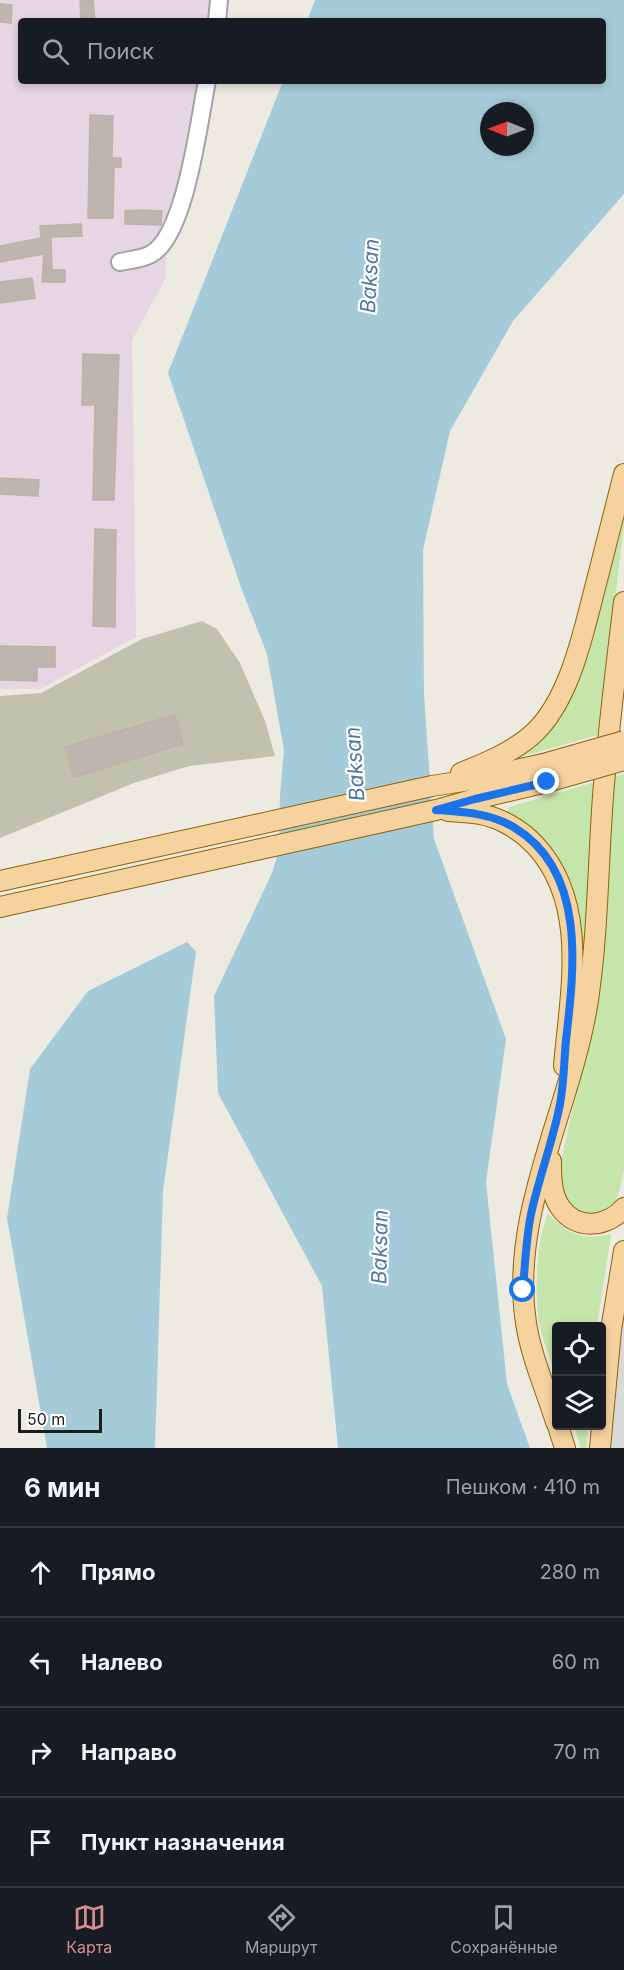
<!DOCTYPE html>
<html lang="ru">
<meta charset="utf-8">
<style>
body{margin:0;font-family:Inter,sans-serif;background:#20242c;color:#f1f3f6}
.controls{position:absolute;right:18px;bottom:18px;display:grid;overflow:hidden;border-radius:6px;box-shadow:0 3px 9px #0003}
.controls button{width:54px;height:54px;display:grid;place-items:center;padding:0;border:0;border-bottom:2px solid #363941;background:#171b24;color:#f1f3f6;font:30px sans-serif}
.compass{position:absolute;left:480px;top:102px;width:54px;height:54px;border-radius:50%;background:#171b24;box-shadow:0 3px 9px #0003;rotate:271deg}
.scale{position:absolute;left:18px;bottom:15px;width:84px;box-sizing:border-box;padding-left:6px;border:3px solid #1c1c1c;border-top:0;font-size:16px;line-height:21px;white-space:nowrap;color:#1c1c1c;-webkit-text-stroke:4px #fff;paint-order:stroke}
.stop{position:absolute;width:18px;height:18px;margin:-14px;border:4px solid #1a73e8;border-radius:50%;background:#fff}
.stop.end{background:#1a73e8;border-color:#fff;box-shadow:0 2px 6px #0008}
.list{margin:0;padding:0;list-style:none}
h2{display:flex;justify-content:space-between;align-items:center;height:78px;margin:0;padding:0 24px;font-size:26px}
h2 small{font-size:20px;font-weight:400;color:#9ea1a6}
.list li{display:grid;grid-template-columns:39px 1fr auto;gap:18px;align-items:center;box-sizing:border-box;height:90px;padding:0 24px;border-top:2px solid #363941}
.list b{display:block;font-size:22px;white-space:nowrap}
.list em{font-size:20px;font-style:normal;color:#9ea1a6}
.icon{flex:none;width:33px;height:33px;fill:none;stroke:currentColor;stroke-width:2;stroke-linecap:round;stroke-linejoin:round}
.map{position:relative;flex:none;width:624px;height:1448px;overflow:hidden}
.search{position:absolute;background:#171b24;box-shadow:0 3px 9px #0003;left:18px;right:18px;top:18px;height:66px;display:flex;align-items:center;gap:15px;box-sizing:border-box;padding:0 21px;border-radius:6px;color:#9ea1a6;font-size:22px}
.sheet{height:438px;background:#171b24}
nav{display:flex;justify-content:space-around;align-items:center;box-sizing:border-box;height:84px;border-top:2px solid #363941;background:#171b24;font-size:16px;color:#9ea1a6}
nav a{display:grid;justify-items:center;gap:3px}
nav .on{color:#d98d8d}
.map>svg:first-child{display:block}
.residential{fill:#dad9d9}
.industrial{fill:#e6d5e2}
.construction{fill:#c0c1af}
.grass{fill:#c6e5ab}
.water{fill:#a5cbd8;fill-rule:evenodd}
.building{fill:#bdb6af;stroke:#beb1a6;stroke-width:1.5}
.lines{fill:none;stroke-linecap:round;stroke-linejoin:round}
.minor-casing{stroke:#a3a3a3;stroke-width:20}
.major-casing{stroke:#8b6309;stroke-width:22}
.minor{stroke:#fff;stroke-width:16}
.major{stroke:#f6d29f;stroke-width:20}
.major-bridge-casing{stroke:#8b6309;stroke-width:22;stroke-linecap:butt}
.major-bridge{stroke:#f6d29f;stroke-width:20}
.route{stroke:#1a73e8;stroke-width:8}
.labels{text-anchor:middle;stroke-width:4.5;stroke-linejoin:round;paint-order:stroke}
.water-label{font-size:21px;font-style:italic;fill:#4f78a5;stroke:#fff}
</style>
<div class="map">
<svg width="624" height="1448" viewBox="0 0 624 1448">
<rect width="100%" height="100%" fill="#edeae2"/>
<!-- residential -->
<path class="residential" d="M624,1251V1448H600Z"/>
<!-- industrial -->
<path class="industrial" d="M0,0H219L217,21H21V81H207L167,239L165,279L132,340L136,637L40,689H0Z"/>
<!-- construction -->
<path class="construction" d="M202,621L217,629L240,663L265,721L275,756L189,766L134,783L0,838V696L41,693L142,639Z"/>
<!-- grass -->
<g class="grass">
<path d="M624,493V526L598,735L520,757L518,753L553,722Z"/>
<path d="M624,774V1169C618,1196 620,1209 592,1219L563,1204L558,1174L593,1019L613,777Z"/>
<path d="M595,782L588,913L578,1007L574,907L506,816L509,807Z"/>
<path d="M548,1213C566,1234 583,1241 610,1234L611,1236L597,1326H556V1376C550,1359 543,1341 539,1323C534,1292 536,1242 548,1213Z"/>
<path d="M574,1426H588L587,1448H581Z"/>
</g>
<!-- water -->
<g class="water">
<path d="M315,0H624V194L513,321L450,431L423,550L424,695L434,839L506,1039L486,1182L507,1384L530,1448H338L322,1286L218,1093L214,996L272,873L279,850L280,795L284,750L267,654L242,590L168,373L283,81H603V21H307ZM489,111H525V147H489Z"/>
<path d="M187,942L196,952L163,1191L155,1448H47L7,1218L30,1069L88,991Z"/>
</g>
<!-- building -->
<g class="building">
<path d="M80,0H93L95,21H81Z"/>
<path d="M0,4L12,5L11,23L0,22Z"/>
<path d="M90,115L113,116L112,158H121V167H114L113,218H88Z"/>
<path d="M142,210L162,211L161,225L125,224V211Z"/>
<path d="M81,224L82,236L51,237L52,270H65V282H42L44,254L0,262V246L41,238L40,226Z"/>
<path d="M32,278L35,298L0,303V282Z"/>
<path d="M83,354L119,355L114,500H93L95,405H82Z"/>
<path d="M0,478L39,480L38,496L0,494Z"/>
<path d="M95,529L116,530L115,627L93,626Z"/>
<path d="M0,646L55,647V667H37V681L0,680Z"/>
<path d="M175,715L183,744L74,777L65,747Z"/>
</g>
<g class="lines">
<!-- minor casing -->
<g class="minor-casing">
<g id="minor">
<path d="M217,21L219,0"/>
<path d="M120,262C129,260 143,259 151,254C186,235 199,120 207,81"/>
</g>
</g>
<!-- major casing -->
<g class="major-casing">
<g id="major">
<path d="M461,773C486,763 513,752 533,734C571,699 584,629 597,580C606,545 615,510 624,474"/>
<path d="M448,811C459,812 470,812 480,814C501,818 521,830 535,845C590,904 570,993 564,1066"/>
<path d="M0,881L432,786L476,779L543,764"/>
<path d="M0,907L436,810L475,799L547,782"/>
<path d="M551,1161C551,1177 551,1194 560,1207C576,1231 607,1227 624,1208"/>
<path d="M556,1422C546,1390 531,1356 526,1323C509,1213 572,1106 588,1000C598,932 598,864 603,796C608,732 616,667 624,602"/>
<path d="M558,1426L565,1448"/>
<path d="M600,1448L611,1330L624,1251"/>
</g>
</g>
<!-- minor -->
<use href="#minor" class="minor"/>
<!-- major -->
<use href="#major" class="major"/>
<!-- major-bridge casing -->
<g class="major-bridge-casing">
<g id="major-bridge">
<path d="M543,764L624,741"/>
<path d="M547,782L624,760"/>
</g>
</g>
<!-- major-bridge -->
<use href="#major-bridge" class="major-bridge"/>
</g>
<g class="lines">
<!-- route -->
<path class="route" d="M523,1290C525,1264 526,1239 531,1214C539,1177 553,1141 560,1104C564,1083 564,1061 566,1040C574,970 587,872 515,828C491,813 464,812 436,810L475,799L547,782"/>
</g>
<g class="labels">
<!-- water labels -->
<g class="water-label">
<text transform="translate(370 276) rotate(-87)" y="7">Baksan</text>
<text transform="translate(355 764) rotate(-94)" y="7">Baksan</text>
<text transform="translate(380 1247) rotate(-89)" y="7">Baksan</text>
</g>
</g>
</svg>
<div class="controls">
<button><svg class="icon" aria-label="locate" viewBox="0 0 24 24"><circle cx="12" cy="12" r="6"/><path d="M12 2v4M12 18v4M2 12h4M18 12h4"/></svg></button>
<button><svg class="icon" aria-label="layers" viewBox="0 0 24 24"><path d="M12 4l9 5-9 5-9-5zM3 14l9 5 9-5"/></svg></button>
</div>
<svg class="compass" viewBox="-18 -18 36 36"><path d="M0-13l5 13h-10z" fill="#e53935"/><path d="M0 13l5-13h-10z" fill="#9ea1a6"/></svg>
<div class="scale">50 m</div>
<div class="stop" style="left:523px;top:1290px"></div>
<div class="stop end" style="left:547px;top:782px"></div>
<div class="search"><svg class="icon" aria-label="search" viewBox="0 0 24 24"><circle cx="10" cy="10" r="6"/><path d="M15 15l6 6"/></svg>Поиск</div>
</div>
<section class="sheet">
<h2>6 мин<small>Пешком · 410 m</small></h2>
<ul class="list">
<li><svg class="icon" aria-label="ahead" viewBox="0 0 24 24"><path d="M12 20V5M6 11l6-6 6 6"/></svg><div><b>Прямо</b></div><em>280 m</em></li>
<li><svg class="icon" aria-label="left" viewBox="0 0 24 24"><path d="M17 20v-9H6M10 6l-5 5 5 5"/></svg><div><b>Налево</b></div><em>60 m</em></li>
<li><svg class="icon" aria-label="right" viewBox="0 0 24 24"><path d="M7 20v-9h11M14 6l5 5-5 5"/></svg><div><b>Направо</b></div><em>70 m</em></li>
<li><svg class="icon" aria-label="arrive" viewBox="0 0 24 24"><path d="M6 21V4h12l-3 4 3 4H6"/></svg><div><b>Пункт назначения</b></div></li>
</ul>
</section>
<nav>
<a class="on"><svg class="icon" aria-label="map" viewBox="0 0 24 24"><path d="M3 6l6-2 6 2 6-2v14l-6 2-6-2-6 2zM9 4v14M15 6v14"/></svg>Карта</a>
<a><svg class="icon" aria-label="directions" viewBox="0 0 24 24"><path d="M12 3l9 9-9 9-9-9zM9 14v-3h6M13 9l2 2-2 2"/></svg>Маршрут</a>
<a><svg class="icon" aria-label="saved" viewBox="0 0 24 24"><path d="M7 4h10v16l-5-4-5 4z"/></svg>Сохранённые</a>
</nav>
